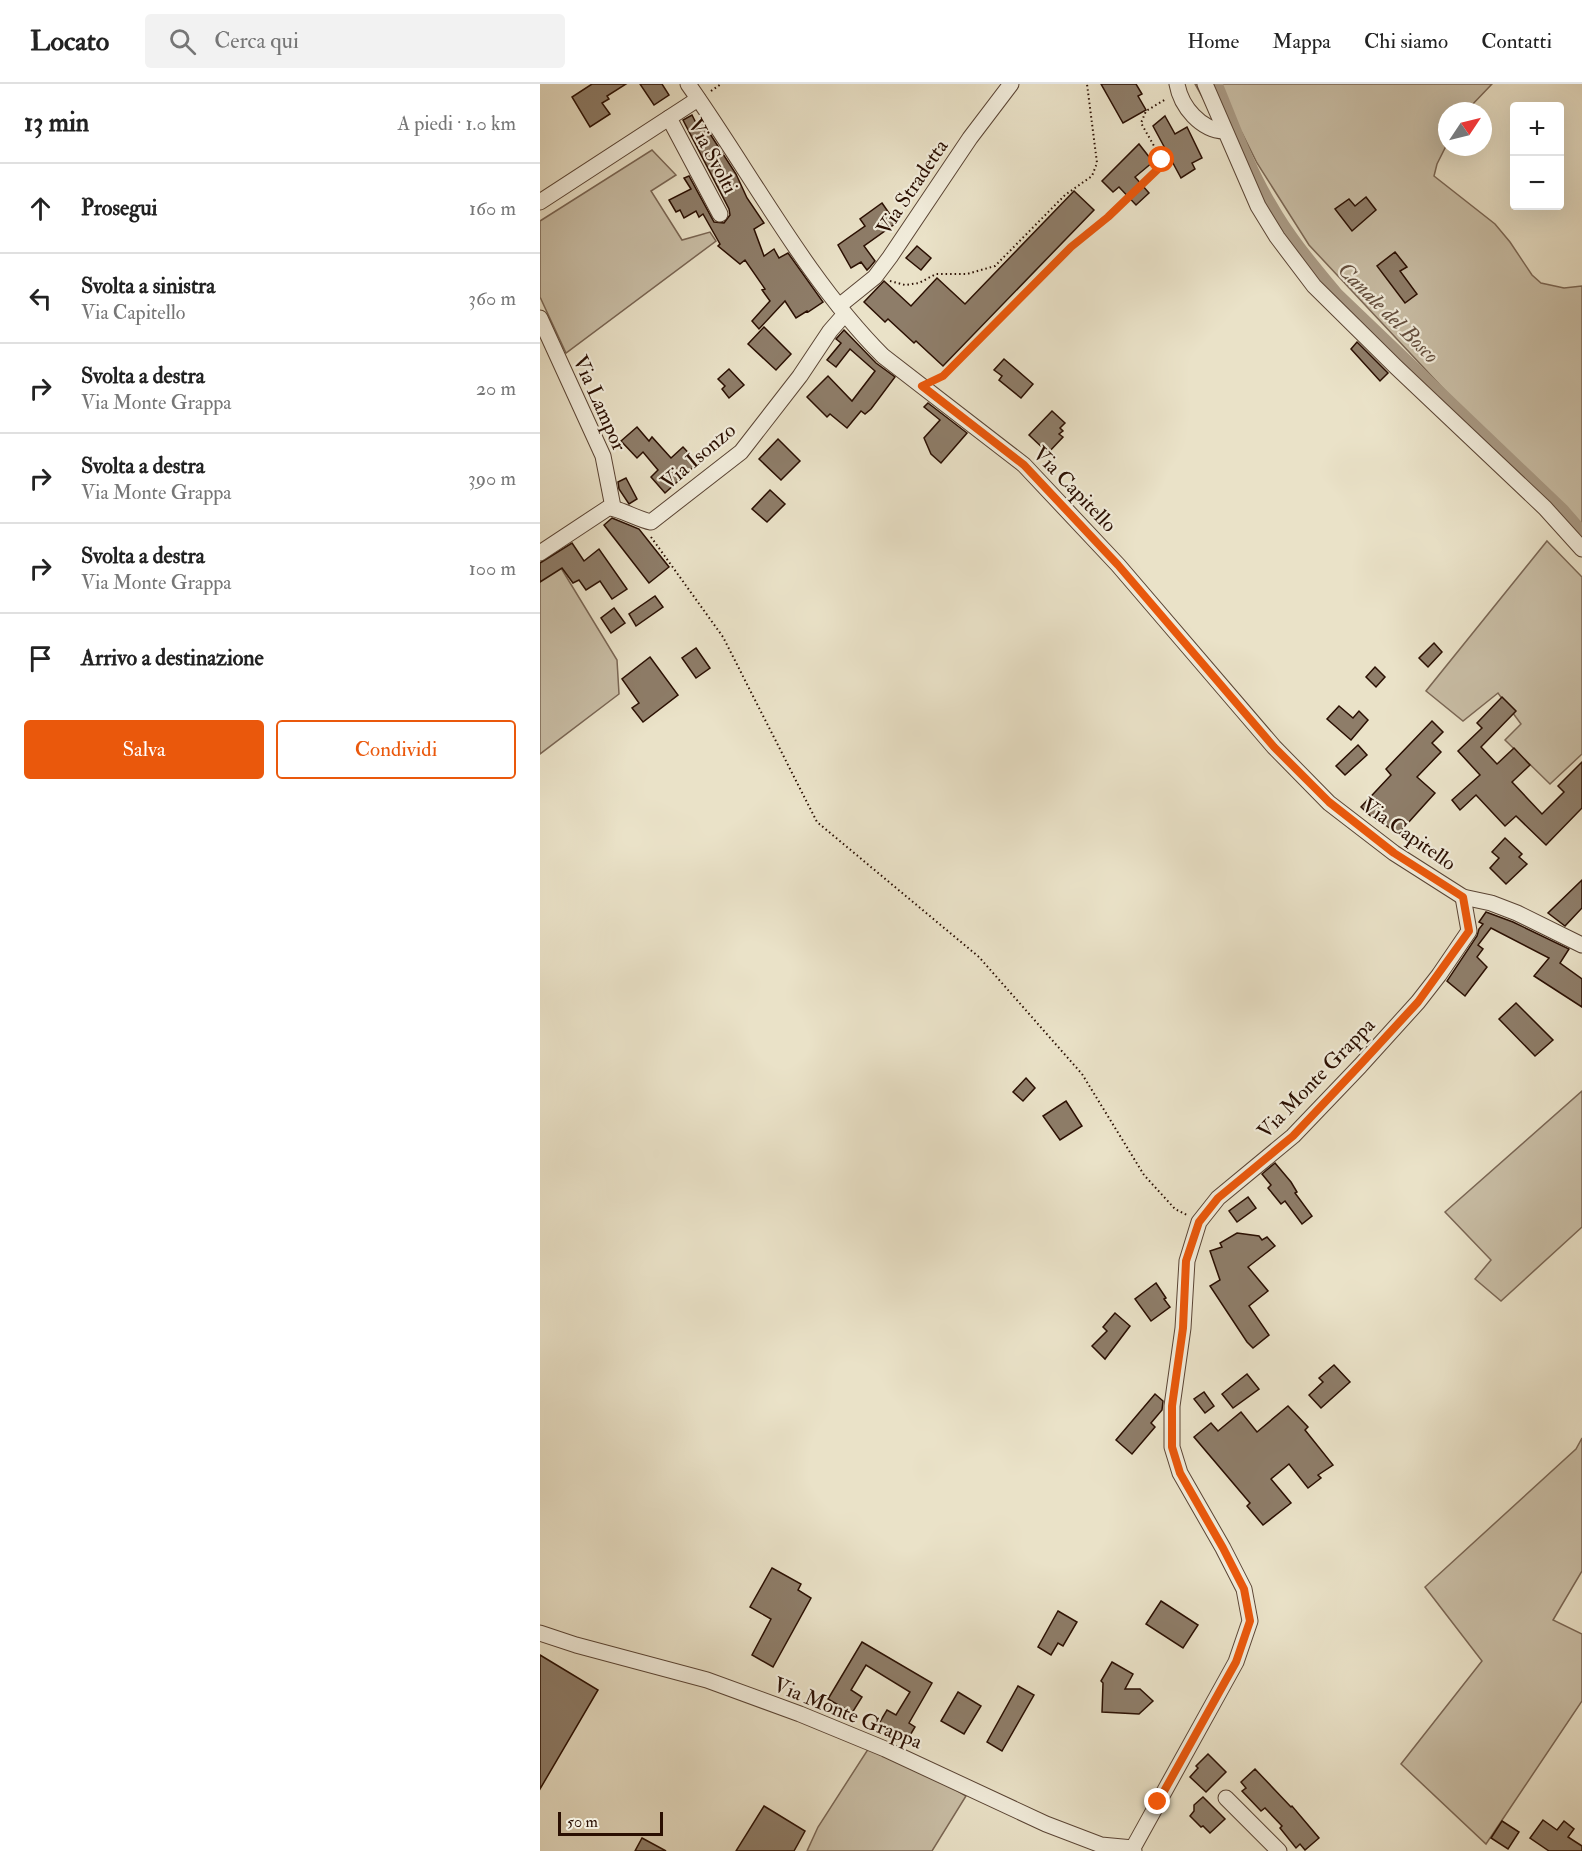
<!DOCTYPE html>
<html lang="it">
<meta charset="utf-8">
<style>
body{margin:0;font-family:"IM FELL Double Pica",serif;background:#f2f2f2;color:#222}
.controls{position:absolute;right:18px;top:18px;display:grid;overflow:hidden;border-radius:6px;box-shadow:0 6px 24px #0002}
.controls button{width:54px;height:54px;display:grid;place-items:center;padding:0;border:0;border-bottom:2px solid #e0e0e0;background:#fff;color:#222;font:30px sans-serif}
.compass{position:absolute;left:898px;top:18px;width:54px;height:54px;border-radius:50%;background:#fff;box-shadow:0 6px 24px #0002;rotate:55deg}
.scale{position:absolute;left:18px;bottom:15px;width:105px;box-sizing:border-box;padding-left:6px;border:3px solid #2a0f02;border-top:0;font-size:16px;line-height:21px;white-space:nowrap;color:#2a0f02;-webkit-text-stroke:4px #f1ecdb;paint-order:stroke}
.stop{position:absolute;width:18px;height:18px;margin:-14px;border:4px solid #ea580c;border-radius:50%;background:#fff}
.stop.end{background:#ea580c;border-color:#fff;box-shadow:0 2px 6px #0008}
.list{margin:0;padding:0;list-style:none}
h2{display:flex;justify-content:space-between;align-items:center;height:78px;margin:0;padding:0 24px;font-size:26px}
h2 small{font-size:20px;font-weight:400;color:#767676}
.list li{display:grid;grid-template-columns:39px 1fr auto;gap:18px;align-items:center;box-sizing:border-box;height:90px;padding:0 24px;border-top:2px solid #e0e0e0}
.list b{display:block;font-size:22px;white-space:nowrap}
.list p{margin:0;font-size:20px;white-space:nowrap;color:#767676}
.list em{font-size:20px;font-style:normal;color:#767676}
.actions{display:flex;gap:12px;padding:18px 24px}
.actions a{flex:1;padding:14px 0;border:2px solid #ea580c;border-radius:6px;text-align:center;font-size:21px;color:#ea580c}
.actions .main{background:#ea580c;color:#fff}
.icon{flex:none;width:33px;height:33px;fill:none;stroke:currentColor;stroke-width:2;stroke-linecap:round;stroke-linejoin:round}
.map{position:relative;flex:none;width:1042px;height:1767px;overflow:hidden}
header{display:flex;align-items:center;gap:36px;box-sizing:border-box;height:84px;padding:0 30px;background:#fff;border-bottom:2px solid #e0e0e0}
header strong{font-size:28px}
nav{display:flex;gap:33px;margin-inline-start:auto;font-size:21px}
.search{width:420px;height:54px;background:#f2f2f2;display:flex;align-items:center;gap:15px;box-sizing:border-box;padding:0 21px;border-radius:6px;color:#767676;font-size:22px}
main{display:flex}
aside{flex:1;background:#fff}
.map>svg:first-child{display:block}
.green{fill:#c9bea6;stroke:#7a6654;stroke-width:1.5}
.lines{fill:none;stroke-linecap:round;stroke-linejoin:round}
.canal{stroke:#a99a85;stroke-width:15}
.building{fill:#8e7d69;stroke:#2a0f02;stroke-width:1.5}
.minor-casing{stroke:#5a4434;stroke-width:17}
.path{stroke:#2a0f02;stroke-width:2;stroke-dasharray:1.5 3;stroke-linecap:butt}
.minor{stroke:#f1ecdb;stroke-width:15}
.route{stroke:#ea580c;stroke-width:8}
.labels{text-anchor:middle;stroke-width:4.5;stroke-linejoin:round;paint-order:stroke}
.street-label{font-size:21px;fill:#2a0f02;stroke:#f1ecdb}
.water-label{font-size:22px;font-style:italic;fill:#634e3d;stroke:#f1ecdb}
</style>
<header>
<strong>Locato</strong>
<div class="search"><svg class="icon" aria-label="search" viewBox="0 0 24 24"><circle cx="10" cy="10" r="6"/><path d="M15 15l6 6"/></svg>Cerca qui</div>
<nav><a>Home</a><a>Mappa</a><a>Chi siamo</a><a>Contatti</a></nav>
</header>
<main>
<aside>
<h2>13 min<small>A piedi · 1.0 km</small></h2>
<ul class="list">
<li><svg class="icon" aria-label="ahead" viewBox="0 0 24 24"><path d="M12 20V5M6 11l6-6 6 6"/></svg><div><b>Prosegui</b></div><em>160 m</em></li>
<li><svg class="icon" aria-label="left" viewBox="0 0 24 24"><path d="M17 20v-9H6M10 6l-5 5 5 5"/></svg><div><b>Svolta a sinistra</b><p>Via Capitello</p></div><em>360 m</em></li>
<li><svg class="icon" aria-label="right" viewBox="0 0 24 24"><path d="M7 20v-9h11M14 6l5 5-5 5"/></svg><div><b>Svolta a destra</b><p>Via Monte Grappa</p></div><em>20 m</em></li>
<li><svg class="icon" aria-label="right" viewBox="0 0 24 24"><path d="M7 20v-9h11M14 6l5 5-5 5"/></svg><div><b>Svolta a destra</b><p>Via Monte Grappa</p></div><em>390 m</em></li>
<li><svg class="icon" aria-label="right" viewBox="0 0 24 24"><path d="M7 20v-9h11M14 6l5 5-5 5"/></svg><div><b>Svolta a destra</b><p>Via Monte Grappa</p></div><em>100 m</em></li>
<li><svg class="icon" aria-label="arrive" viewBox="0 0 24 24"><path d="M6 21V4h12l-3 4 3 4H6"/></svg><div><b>Arrivo a destinazione</b></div></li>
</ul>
<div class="actions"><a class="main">Salva</a><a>Condividi</a></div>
</aside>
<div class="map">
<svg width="1042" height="1767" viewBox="0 0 1042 1767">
<rect width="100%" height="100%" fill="#eae2c8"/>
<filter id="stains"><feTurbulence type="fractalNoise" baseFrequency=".00333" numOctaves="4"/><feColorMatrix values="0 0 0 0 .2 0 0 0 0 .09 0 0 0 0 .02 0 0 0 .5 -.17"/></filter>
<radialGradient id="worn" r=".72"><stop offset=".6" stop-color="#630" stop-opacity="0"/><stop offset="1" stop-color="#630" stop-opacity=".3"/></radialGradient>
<!-- green -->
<g class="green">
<path d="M655,0H952L931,22L923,27H907V60L897,80L894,92L955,140L970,158L992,191L1001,199L1024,204L1042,202V448L994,393L927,330L769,161L717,79L702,49L685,32H673Z"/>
<path d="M112,66L136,91L111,107L142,156L170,148L176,157L26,269L0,213V137Z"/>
<path d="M1007,457L1042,493V670L1010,700L965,656L981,640L958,609L923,637L886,607Z"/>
<path d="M18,479L77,576L79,610L0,670V491Z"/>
<path d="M1042,1007V1143L961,1217L935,1195L951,1176L905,1128Z"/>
<path d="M1042,1354V1487L1013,1536L1042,1550V1617L946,1760L861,1680L942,1577L885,1503L1036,1365Z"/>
<path d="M334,1656L426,1712L392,1767H267L278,1743Z"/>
</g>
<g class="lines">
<!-- canal -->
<path class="canal" d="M675,0C692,41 707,84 730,122C748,154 772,182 796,211L1022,427L1042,450"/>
</g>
<!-- building -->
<g class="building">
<path d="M52,0H86L67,12L69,15L62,19L70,30L50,43L32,13Z"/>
<path d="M100,0H122L129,11L114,21Z"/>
<path d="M561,0H596L602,10L598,12L606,26L583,39Z"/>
<path d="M152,31L157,41L163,39L196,90L207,114L224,139L214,145L224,172L234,165L239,174L248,169L283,218L268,228L267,227L256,234L245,217L219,245L212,237L230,217L222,206L225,205L205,176L200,180L178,162L180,160L163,130L159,133L156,127L144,134L140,126L136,128L129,116L151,105L144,94L149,92L174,138L184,139L190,131L189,125L143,36Z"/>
<path d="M625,32L635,50L647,43L662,74L652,79L655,85L641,94L613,42Z"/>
<path d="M599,60L613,78L595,93L609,109L596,121L579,103L573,108L562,97Z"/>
<path d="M534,107L554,126L403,282L376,257L374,259L348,235L345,238L324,218L344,197L371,222L397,194L425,220Z"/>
<path d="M826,113L836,126L812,147L795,125L809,115L815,122Z"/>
<path d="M342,119L356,139L324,162L335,177L330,183L327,186L321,178L311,184L298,161L325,142L320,135Z"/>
<path d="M377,162L391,174L381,186L366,174Z"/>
<path d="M855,168L867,183L860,187L877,210L865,219L837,182Z"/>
<path d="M224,243L251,270L236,286L208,260Z"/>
<path d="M304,246L336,279L355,293L331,325L325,330L321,327L307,344L290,330L287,333L267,313L288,292L312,317L335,287L310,265L296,283L287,276L301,259L296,255Z"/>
<path d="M817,258L848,289L840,297L811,265Z"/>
<path d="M464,275L493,300L481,314L459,296L462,292L454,286Z"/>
<path d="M189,285L204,301L189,314L182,305L185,302L178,295Z"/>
<path d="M388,319L427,349L401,379L391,370L384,354L400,336L384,323Z"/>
<path d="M512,327L525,339L520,344L523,347L519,350L523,353L508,369L489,351Z"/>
<path d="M97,343L109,357L112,353L131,374L143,363L158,379L125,409L111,393L118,386L103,368L97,374L81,357Z"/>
<path d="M238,355L260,377L241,396L219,375Z"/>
<path d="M86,394L97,415L89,420L79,405L78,398Z"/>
<path d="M230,406L245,420L227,438L212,425Z"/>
<path d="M72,434L99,445L129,483L109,499L64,441Z"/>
<path d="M32,459L44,477L59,465L87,505L72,515L60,497L46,506L39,496L33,499L22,484L0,498V479Z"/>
<path d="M115,512L123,523L96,542L89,530Z"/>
<path d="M74,524L85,539L71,549L61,534Z"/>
<path d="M894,559L902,568L888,583L879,574Z"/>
<path d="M156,564L170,584L156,594L142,574Z"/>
<path d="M110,573L138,611L103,638L92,624L99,619L82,595Z"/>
<path d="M835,583L845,593L836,603L826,593Z"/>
<path d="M962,613L976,627L941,663L957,680L974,664L990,681L972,698L1002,730L1024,708L1018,702L1042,678V724L1006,761L976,732L965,742L936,711L920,726L912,716L940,691L918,667L942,644L937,639Z"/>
<path d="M799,622L813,634L819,627L828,636L811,656L787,635Z"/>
<path d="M892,637L903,648L892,659L901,668L877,693L895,709L858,750L837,735L836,737L821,723L851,691L846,685Z"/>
<path d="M818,661L827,671L805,691L796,682Z"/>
<path d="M965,754L982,770L979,773L987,780L966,800L950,784L959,774L952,768Z"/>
<path d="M1042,796V824L1025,842L1008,829Z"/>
<path d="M946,828L973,838L1029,865L1020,879L1042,895V923L994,892L1009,874L951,844L938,861L943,865L937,873L947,883L925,912L907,897L937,852L939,845L943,840L939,838Z"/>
<path d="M976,919L1013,956L995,972L959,935Z"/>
<path d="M486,994L495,1004L483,1017L473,1008Z"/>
<path d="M526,1017L542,1042L520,1056L503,1032Z"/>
<path d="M735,1079L751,1098L757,1108L755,1109L772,1132L762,1140L745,1117L741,1120L728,1104L731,1101L722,1090Z"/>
<path d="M708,1113L716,1124L697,1138L689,1127Z"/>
<path d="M697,1149L719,1152L722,1156L727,1153L735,1162L708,1183L728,1207L709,1222L729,1251L713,1264L707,1258L670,1202L680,1196L670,1167L682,1163L680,1159Z"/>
<path d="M616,1199L626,1214L624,1215L630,1223L611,1237L595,1215Z"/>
<path d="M575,1229L590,1242L565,1275L552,1262L567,1247L563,1243Z"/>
<path d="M794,1281L810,1298L781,1324L769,1311L783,1298L779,1294Z"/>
<path d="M707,1290L719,1305L693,1324L682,1310Z"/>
<path d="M664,1308L674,1322L665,1329L654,1315Z"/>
<path d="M615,1310L623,1317L622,1326L611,1339L615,1343L592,1370L576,1356Z"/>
<path d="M748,1322L768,1343L765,1346L793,1381L778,1391L781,1394L768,1404L749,1380L731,1395L751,1419L723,1441L707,1422L710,1419L654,1353L671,1339L678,1347L701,1328L717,1348Z"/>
<path d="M232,1484L261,1500L258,1506L271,1514L233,1583L212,1571L231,1535L210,1523Z"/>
<path d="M621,1517L658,1541L643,1564L606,1540Z"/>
<path d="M518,1527L537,1538L523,1562L518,1559L511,1571L498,1563Z"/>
<path d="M322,1558L392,1599L369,1639L375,1643L366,1658L338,1641L347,1626L356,1631L370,1608L326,1581L311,1606L322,1613L312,1629L288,1615Z"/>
<path d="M0,1571L58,1606L0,1705Z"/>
<path d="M572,1578L593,1590L585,1605H600L613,1617L599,1630L562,1628L563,1599L561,1597Z"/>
<path d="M478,1602L494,1611L462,1667L447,1658Z"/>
<path d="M418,1608L441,1622L424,1650L401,1637Z"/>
<path d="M668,1670L686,1688L666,1708L650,1693L658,1684L656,1682Z"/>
<path d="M715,1685L751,1723L752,1722L779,1754L765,1766L760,1760L756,1764L740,1744L742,1742L725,1724L721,1727L702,1707L706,1704L701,1698Z"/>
<path d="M663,1713L685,1735L670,1749L663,1742L661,1743L650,1732L654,1727V1721Z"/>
<path d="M224,1722L265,1747L254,1767H196Z"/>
<path d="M1003,1736L1017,1746L1024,1737L1034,1745L1028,1753L1042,1762V1767H1009L990,1754Z"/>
<path d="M962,1737L979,1748L968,1765L951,1754Z"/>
<path d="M102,1754L126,1767H95Z"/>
</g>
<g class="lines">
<!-- minor casing -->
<g class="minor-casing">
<g id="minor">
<path d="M148,0C211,89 266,195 343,272L484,381L578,481L734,663L789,719L854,769L923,813L951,819L977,829L1042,861"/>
<path d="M637,0C641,23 661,46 684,47"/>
<path d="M665,0L718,122L737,153L774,202L856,283L1005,424L1042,465"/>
<path d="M129,34L180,130"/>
<path d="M0,118L158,15"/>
<path d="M299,222L335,193L350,173L430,54L471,0"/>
<path d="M0,234L63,372L73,423"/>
<path d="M0,469L68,424C77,423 99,436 111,438L201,368L260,292L290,247L304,231"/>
<path d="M0,1549L36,1561L167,1596L260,1630L345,1665L506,1740L561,1761L593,1764"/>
<path d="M686,1714L739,1767"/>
<path d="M594,1767L593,1764L696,1578L710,1537L704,1505L683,1464L640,1389L632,1363V1322L643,1244L647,1177L659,1138L678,1114L753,1052L820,982L878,918L899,891L929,847L923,813"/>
</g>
</g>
<!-- path -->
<g class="path">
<path d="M171,7L181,0"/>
<path d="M350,197L365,201L379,199L396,190H427L455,182L525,111L552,92L557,79L547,0"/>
<path d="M396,295L403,292L531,163L568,133L619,84L622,76L601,39L606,27L626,15"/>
<path d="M111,453L183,553L277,738L439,873L542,990L604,1091L635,1125L647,1131"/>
</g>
<!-- minor -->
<use href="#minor" class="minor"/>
</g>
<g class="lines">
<!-- route -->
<path class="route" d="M618,1718L696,1578L710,1537L704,1505L683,1464L640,1389L632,1363V1322L643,1244L646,1177L659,1138L678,1114L753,1052L819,982L878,918L929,847L923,813L854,769L789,718L734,663L578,481L484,381L382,302L403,292L531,163L568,133L619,84L622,76"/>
</g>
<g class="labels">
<!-- street labels -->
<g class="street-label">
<text transform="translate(173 72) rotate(62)" y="7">Via Svolti</text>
<text transform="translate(372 103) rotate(-56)" y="7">Via Stradetta</text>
<text transform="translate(60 319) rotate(66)" y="7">Via Lampor</text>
<text transform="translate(158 372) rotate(-40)" y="7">Via Isonzo</text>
<text transform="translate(535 405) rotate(46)" y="7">Via Capitello</text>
<text transform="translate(869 750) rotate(35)" y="7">Via Capitello</text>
<text transform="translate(776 994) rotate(-46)" y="7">Via Monte Grappa</text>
<text transform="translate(308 1629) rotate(22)" y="7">Via Monte Grappa</text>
</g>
<!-- water labels -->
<g class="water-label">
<text transform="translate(849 228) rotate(45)" y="8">Canale del Bosco</text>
</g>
</g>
<rect width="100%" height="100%" filter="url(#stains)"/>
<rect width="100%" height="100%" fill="url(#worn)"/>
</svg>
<div class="controls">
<button>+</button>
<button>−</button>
</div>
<svg class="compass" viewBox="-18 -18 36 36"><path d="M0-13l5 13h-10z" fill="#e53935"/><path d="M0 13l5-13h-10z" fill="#767676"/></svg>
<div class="scale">50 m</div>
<div class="stop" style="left:622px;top:76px"></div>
<div class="stop end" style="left:618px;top:1718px"></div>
</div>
</main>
